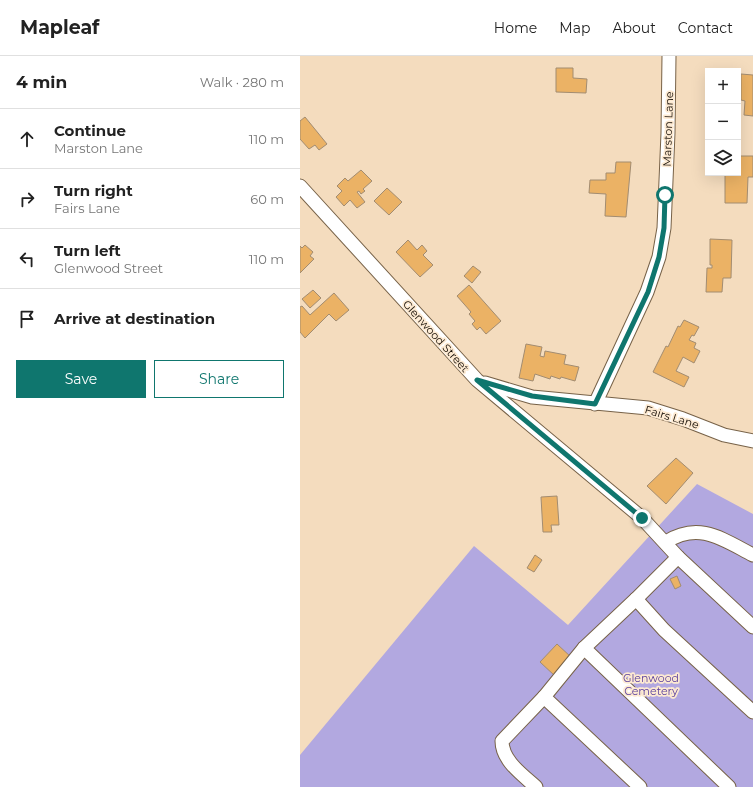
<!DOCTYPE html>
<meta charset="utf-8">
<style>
body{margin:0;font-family:Montserrat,sans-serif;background:#f6f6f6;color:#222}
.controls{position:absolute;right:12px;top:12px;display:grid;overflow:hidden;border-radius:0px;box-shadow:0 4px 16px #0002}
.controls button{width:36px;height:36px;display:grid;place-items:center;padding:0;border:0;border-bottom:1px solid #e0e0e0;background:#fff;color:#222;font:20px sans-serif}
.stop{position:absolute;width:12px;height:12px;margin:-9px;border:3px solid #0f766e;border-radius:50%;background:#fff}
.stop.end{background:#0f766e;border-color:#fff;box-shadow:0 1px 4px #0008}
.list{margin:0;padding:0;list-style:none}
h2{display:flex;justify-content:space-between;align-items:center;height:52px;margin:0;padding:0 16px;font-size:17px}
h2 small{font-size:13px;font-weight:400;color:#767676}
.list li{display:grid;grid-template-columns:26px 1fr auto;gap:12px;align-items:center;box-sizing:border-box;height:60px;padding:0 16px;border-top:1px solid #e0e0e0}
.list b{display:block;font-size:15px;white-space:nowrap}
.list p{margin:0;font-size:13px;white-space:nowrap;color:#767676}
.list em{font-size:13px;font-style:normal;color:#767676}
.actions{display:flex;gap:8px;padding:12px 16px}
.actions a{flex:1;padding:9px 0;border:1px solid #0f766e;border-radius:0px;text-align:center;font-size:14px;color:#0f766e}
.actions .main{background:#0f766e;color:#fff}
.icon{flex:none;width:22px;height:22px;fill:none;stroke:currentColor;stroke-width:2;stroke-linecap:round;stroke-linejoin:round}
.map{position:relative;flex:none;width:453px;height:731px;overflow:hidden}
header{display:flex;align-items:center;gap:24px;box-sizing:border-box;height:56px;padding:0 20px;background:#fff;border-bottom:1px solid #e0e0e0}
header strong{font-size:19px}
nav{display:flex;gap:22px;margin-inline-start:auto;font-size:14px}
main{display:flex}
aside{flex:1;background:#fff}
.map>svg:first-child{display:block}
.green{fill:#b2a8e0}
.building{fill:#ebb265;stroke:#a28c71}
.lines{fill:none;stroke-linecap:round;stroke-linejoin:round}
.minor-casing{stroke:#776248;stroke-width:15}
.minor{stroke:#fff;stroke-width:13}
.route{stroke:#0f766e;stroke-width:5}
.labels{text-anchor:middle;stroke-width:3.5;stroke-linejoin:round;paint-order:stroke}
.street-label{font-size:11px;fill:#140c04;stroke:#fdead2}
.park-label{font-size:11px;fill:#5b409e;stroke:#fdead2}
</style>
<header>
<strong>Mapleaf</strong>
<nav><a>Home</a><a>Map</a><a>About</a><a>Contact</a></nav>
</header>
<main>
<aside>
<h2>4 min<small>Walk · 280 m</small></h2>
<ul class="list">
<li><svg class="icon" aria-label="ahead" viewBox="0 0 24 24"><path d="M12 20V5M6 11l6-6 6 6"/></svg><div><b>Continue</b><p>Marston Lane</p></div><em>110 m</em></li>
<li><svg class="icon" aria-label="right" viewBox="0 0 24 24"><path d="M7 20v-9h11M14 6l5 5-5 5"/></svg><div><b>Turn right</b><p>Fairs Lane</p></div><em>60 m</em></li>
<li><svg class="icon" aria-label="left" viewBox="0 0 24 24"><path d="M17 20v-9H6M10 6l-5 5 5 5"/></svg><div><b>Turn left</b><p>Glenwood Street</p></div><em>110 m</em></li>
<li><svg class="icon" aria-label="arrive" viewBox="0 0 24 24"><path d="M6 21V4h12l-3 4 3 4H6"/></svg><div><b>Arrive at destination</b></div></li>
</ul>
<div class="actions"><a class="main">Save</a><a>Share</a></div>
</aside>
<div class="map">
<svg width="453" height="731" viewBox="0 0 453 731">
<rect width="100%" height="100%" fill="#f4dcbe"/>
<!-- green -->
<path class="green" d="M397,428L453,458V731H0V699L174,490L268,569Z"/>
<!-- building -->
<g class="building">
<path d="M256,12H273V22L287,23L286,37L256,36Z"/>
<path d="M441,18L453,19V60L444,59L445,45L441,44Z"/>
<path d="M5,61L27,88L19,94L15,89L9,93L0,83V65Z"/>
<path d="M438,100H453V121H448L447,147H425V119L438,117Z"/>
<path d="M316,106H331L326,161L305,160L306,138L289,137L290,124H306V117H315Z"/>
<path d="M61,114L72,125L63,133L65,135L61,138L59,135L57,136L65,146L57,152L50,144L44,150L36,141L42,135L37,130L45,122L48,125Z"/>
<path d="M87,132L102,146L89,159L74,145Z"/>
<path d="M410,183L432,184L431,222H423L422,236H406L407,212H412V209H410Z"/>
<path d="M108,184L117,194L122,189L127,195L123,199L133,209L120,221L96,196Z"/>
<path d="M5,189L13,196L10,200L14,203L0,217V190L2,192Z"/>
<path d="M173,210L181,216L172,227L164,220Z"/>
<path d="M169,229L201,265L186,278L180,271L177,274L172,268L175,265L169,258L171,256L157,240Z"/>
<path d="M13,234L21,242L10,252L2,243Z"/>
<path d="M34,237L49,254L36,265L29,258L5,282L0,276V251L2,250L10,259Z"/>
<path d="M384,264L399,271L394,280L392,279L389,284L396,287L394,292L400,295L394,307L383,301L376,315L389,321L384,331L353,316L366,290L368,291L378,270L380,271Z"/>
<path d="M226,288L242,291L240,300L244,301L245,295L266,299L264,308L279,311L275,325L261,321L260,323L251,320L250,323L235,318L233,325L219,322Z"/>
<path d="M376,402L393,417L366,448L347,430Z"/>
<path d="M257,440L259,469H251L252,476H243L241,441Z"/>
<path d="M235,499L242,504L234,516L227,512Z"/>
<path d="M377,520L381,530L375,533L370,523Z"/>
<path d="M257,588L272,602L255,620L240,606Z"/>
</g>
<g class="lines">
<!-- minor casing -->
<g class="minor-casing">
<g id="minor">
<path d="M0,130L177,324L342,462L378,501L453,571"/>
<path d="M185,327L232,341L348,352L383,363L424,379L453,385"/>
<path d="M295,348L347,236L359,201L364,172L368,77L369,0"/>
<path d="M366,486C399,465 422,483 453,499"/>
<path d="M336,543L378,501"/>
<path d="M284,592L429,731"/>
<path d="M236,731C223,719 202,705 202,685L244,641"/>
<path d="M340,731L244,641L284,592L336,543L364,574L453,656"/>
</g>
</g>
<!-- minor -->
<use href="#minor" class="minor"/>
</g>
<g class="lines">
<!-- route -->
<path class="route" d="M342,462L177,324L232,340L295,348L348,236L359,201L364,172L365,139"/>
</g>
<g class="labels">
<!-- street labels -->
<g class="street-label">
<text transform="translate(368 73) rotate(-88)" y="4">Marston Lane</text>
<text transform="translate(136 280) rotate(48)" y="4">Glenwood Street</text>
<text transform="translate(372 361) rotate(17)" y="4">Fairs Lane</text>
</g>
<!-- park labels -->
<g class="park-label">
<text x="351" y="626">Glenwood<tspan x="351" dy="13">Cemetery</tspan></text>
</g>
</g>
</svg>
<div class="controls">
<button>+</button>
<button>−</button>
<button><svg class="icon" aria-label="layers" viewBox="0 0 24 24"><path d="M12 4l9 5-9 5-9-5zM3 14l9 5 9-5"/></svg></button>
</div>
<div class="stop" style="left:365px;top:139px"></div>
<div class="stop end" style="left:342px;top:462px"></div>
</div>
</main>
